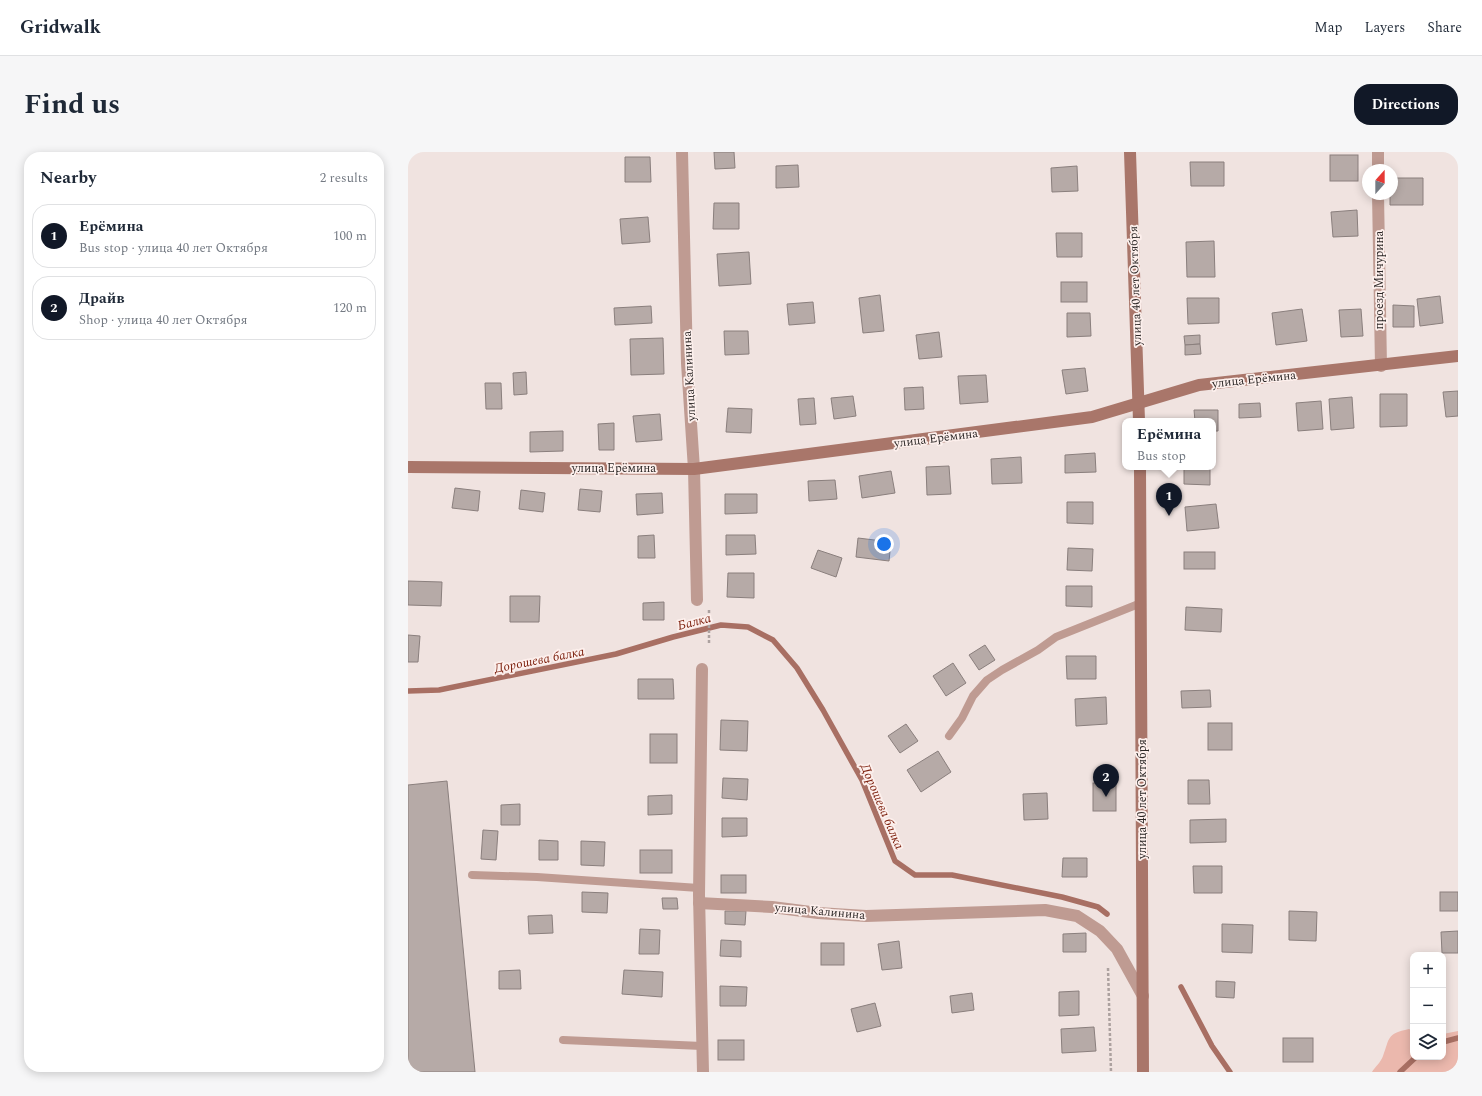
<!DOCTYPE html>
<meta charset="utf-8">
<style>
body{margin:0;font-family:Spectral,serif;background:#f6f6f7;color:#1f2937}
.controls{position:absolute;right:12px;bottom:12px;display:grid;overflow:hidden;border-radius:8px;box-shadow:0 2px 10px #0003}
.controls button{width:36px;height:36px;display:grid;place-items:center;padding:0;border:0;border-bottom:1px solid #e0e1e3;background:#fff;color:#1f2937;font:20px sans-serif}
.compass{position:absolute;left:954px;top:12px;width:36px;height:36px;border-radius:50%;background:#fff;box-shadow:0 2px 10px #0003;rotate:21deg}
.you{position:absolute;left:476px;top:392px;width:14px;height:14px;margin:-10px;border:3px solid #fff;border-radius:50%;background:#1a73e8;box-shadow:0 0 0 6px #1a73e833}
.badge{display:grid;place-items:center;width:26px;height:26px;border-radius:50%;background:#111827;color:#fff;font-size:13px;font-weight:700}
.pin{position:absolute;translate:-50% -33px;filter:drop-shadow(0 1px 2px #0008)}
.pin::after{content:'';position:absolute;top:21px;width:14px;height:12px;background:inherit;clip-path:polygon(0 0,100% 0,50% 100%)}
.popup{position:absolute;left:714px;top:266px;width:94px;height:52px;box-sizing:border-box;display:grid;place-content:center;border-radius:8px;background:#fff;filter:drop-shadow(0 1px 3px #0005);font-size:13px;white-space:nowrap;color:#747a83}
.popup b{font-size:15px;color:#1f2937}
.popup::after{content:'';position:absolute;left:50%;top:100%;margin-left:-8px;border:8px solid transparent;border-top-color:#fff}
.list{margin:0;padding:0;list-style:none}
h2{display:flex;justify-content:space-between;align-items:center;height:52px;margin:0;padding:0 16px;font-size:17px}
h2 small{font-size:13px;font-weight:400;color:#747a83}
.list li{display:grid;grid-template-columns:26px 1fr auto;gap:12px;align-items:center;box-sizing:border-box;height:64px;margin:0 8px 8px;padding:0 8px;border:1px solid #e0e1e3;border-radius:16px}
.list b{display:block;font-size:15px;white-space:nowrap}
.list p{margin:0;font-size:13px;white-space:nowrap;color:#747a83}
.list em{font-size:13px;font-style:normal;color:#747a83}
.icon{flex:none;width:22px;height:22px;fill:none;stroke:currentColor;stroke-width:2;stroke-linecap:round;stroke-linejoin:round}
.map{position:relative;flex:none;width:1050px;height:920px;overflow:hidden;border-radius:16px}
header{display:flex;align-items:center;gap:24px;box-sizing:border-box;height:56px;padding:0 20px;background:#fff;border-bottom:1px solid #e0e1e3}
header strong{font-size:19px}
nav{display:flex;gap:22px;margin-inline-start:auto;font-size:14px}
.intro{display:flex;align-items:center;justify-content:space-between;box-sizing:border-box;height:96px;padding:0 24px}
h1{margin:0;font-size:28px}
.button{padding:10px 18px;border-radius:16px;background:#111827;color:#fff;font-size:14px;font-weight:700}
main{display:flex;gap:24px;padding:0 24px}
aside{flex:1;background:#fff;border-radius:16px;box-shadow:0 2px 10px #0003}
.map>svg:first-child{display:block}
.green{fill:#ebb8ad}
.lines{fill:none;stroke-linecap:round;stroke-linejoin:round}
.stream{stroke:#a86f63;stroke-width:5.5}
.building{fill:#b6aaa7;stroke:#8a7f7d}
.path{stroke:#aca19f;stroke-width:2.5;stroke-dasharray:3 2;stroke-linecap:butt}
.lane{stroke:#bf9b92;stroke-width:8}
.street{stroke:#bf9b92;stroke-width:12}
.secondary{stroke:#a9766a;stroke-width:12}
.labels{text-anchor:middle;stroke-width:3.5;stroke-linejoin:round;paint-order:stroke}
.street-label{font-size:12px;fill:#2d2827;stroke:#fdf0ed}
.water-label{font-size:13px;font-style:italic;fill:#7c1f0c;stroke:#fdf0ed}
</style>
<header>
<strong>Gridwalk</strong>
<nav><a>Map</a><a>Layers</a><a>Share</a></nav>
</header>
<div class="intro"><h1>Find us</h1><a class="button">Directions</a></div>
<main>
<aside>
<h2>Nearby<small>2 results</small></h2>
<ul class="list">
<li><span class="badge">1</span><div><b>Ерёмина</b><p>Bus stop · улица 40 лет Октября</p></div><em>100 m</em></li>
<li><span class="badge">2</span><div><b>Драйв</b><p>Shop · улица 40 лет Октября</p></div><em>120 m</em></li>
</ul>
</aside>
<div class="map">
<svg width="1050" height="920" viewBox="0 0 1050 920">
<rect width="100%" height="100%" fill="#f0e3e0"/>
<!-- green -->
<path class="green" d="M1001,877L1005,879V905H1035V882L1050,879V920H964C967,915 973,910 975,904C982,886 978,882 1001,877Z"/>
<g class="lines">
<!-- stream -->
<g class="stream">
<path d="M0,539L31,538L208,502L265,485L313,473L340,475L365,488L389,516L415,558L454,628L487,709L507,723H544L654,745L690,755L699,762"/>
<path d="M773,835L804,894L822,920"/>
<path d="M1035,890L1050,886"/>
<path d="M992,920L1008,905"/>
</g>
</g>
<!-- building -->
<g class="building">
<path d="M306,0H326L327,16L307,17Z"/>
<rect x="922" y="3" width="28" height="26"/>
<path d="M217,5H242L243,30H217Z"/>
<path d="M782,10H816V34H783Z"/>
<path d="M390,13L391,35L368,36V14Z"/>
<path d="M669,14L670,39L644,40L643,16Z"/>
<path d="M984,26H1015V53H982V42H984Z"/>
<path d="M306,51H331V77H305Z"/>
<path d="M949,58L950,84L925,85L923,60Z"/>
<path d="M240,65L242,90L214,92L212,67Z"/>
<path d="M648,81H674V105H649Z"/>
<path d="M806,89L807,125H779L778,90Z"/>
<path d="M341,100L343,132L311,134L309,102Z"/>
<rect x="653" y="130" width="26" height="20"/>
<path d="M472,143L476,179L455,181L451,146Z"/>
<path d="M1032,144L1035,171L1012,174L1009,147Z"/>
<path d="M779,146H811V171L780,172Z"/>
<path d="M405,150L407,171L381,173L379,152Z"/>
<path d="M985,153L1006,154V175H985Z"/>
<path d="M243,154L244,171L207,173L206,156Z"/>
<path d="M894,157L899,189L868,193L864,161Z"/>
<path d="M953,157L955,184L933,185L931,158Z"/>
<path d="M659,161H682L683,184L659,185Z"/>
<path d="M316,179H340L341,202L317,203Z"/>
<path d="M531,180L534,205L511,207L508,183Z"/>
<path d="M792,183V192L777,193L776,184Z"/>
<path d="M255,186L256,222L223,223L222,187Z"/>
<path d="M792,192L793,202L777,203V193Z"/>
<path d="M677,216L680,239L658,242L654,218Z"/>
<path d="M118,220L119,242L106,243L105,221Z"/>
<path d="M578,223L580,250L552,252L550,224Z"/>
<path d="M77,231H93L94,257H78Z"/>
<path d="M515,235L516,257L497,258L496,236Z"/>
<path d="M1050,239V264L1038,265L1035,240Z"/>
<path d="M972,242H999V274L972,275Z"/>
<path d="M445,244L448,264L426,267L423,246Z"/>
<path d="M944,245L946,276L923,278L921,247Z"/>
<path d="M406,246L408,272L392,273L390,247Z"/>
<path d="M913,249L915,277L890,279L888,251Z"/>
<path d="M852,251L853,265L831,266V252Z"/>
<path d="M320,256L344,257L343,281L318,280Z"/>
<path d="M786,258H810V279H805V269H787Z"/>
<path d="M252,262L254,288L228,290L225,264Z"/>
<path d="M206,271V298H191L190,272Z"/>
<path d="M155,279V299L122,300V280Z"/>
<path d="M687,301L688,320L657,321V303Z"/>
<path d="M613,305L614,331L584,332L583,307Z"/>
<path d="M541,314L543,342L519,343L518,315Z"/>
<path d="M776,315H802V333L776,332Z"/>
<path d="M483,319L487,341L454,346L451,324Z"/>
<path d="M427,328L429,347L401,349L400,329Z"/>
<path d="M47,336L72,339L70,359L44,356Z"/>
<path d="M172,337L194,339L192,360L170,358Z"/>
<path d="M113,338L137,341L135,360L111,357Z"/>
<path d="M254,341L255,361L229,363L228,342Z"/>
<path d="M317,342H349V361L317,362Z"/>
<path d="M659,350H685V372L659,371Z"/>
<path d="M808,352L811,376L779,379L777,355Z"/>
<path d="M246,383L247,406H230V384Z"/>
<path d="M318,383H347L348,402L318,403Z"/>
<path d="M450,386L483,390L481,409L448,405Z"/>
<path d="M660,396L685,397L684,419L659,418Z"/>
<path d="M410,398L434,406L428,425L403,416Z"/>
<rect x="776" y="400" width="31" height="17"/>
<path d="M320,421H346V446L319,445Z"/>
<path d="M0,429L34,430L33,454L0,453Z"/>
<path d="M658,434H684V455L658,454Z"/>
<path d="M102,444H132L131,470H102Z"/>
<path d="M256,450V468H235V451Z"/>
<path d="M778,455L814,457L813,480L777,478Z"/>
<path d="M0,483L12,484L10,510H0Z"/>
<path d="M577,493L587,508L571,518L561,503Z"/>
<path d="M658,504H688V527H659Z"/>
<path d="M545,511L558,531L538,544L525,524Z"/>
<path d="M230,527H265L266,547H230Z"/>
<path d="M802,538L803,555L774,556L773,539Z"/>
<path d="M698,545L699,572L668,574L667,547Z"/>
<path d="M313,568L340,569L339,599L312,598Z"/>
<rect x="800" y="571" width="24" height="27"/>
<path d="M498,572L510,589L492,601L480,584Z"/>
<rect x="242" y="582" width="27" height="29"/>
<path d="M530,599L543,620L513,640L499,618Z"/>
<path d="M315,626L340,627L339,648L314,646Z"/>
<path d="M780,628H801L802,652H780Z"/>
<path d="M39,629L67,920H0V633Z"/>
<rect x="685" y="631" width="23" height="28"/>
<path d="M639,641L640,667L616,668L615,642Z"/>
<path d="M264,643V662L240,663V644Z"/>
<path d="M112,652V673H93V653Z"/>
<path d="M314,666H339V684L314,685Z"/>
<path d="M818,667V690L782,691V668Z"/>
<path d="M75,678L90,679L88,708L73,707Z"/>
<path d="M131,688L150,689V708H131Z"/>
<path d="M173,689L197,690L196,714L173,713Z"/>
<rect x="232" y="698" width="32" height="23"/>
<path d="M655,706H679V725H654Z"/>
<path d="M785,714H814V741H786Z"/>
<rect x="313" y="723" width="25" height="18"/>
<path d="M174,740L200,741L199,761L174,760Z"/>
<rect x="1032" y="740" width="18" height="19"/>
<path d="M254,746H269L270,757H255Z"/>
<path d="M317,759H338L337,773L317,772Z"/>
<path d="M881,759L909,760L908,789L881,788Z"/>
<path d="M144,763L145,781L121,782L120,764Z"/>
<path d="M814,772L845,773L844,801L814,800Z"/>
<path d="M232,777L252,778L251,802H231Z"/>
<path d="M1050,779V801H1034L1033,780Z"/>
<path d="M678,781V800H655V782Z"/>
<path d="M313,788L333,789V805L312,804Z"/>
<path d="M491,789L494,816L474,818L470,792Z"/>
<rect x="413" y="791" width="23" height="22"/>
<path d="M112,818L113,837H91V819Z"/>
<path d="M216,818L255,820L254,845L214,842Z"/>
<path d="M808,829L827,830L826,846L808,845Z"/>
<path d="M312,834L339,835L338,854H312Z"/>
<path d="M671,839V863L651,864V840Z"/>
<path d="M564,841L566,858L544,861L542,844Z"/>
<path d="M467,851L473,874L449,880L443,857Z"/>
<path d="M686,875L688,899L654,901L653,877Z"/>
<rect x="875" y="886" width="30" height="24"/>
<rect x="310" y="888" width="26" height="20"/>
</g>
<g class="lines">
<!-- path -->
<g class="path">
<path d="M301,491V458"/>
<path d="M700,816L703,920"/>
</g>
<!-- lane -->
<g class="lane">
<path d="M541,584L554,566L565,544L579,528L594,518L630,498L648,485L733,451"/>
<path d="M64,723L129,725L291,736"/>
<path d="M155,888L294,894"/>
</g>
<!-- street -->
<g class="street">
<path d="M274,0L279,211L286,317L289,448"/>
<path d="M970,0V18"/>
<path d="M970,42L973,214"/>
<path d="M294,517L291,743L295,920"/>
<path d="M291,751L364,755L410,761L458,764L637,758L669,764L692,779L709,797L735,844"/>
</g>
<!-- secondary -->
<g class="secondary">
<path d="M722,0L731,269"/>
<path d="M0,315L286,317L684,265L791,233L1050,204"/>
<path d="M732,315L735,920"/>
</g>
</g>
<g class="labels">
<!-- street labels -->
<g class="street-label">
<text transform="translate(971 128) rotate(-90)" y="4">проезд Мичурина</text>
<text transform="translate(727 134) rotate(-92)" y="4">улица 40 лет Октября</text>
<text transform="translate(281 224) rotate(-93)" y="4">улица Калинина</text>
<text transform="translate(846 227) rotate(-6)" y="4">улица Ерёмина</text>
<text transform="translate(528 286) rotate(-7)" y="4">улица Ерёмина</text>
<text x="206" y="320">улица Ерёмина</text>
<text transform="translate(734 647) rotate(-90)" y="4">улица 40 лет Октября</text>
<text transform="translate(412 759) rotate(5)" y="4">улица Калинина</text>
</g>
<!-- water labels -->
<g class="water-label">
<text transform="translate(286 469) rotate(-14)" y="5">Балка</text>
<text transform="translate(131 507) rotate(-11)" y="5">Дорошева балка</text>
<text transform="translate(475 654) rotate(67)" y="5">Дорошева балка</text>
</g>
</g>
</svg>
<div class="controls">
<button>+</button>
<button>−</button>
<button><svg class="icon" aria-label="layers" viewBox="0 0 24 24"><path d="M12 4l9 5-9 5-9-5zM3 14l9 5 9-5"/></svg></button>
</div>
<svg class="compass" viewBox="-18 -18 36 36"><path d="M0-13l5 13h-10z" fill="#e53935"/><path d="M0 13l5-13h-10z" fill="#747a83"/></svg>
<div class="you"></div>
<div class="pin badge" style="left:761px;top:364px">1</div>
<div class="popup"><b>Ерёмина</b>Bus stop</div>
<div class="pin badge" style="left:698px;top:645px">2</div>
</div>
</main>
